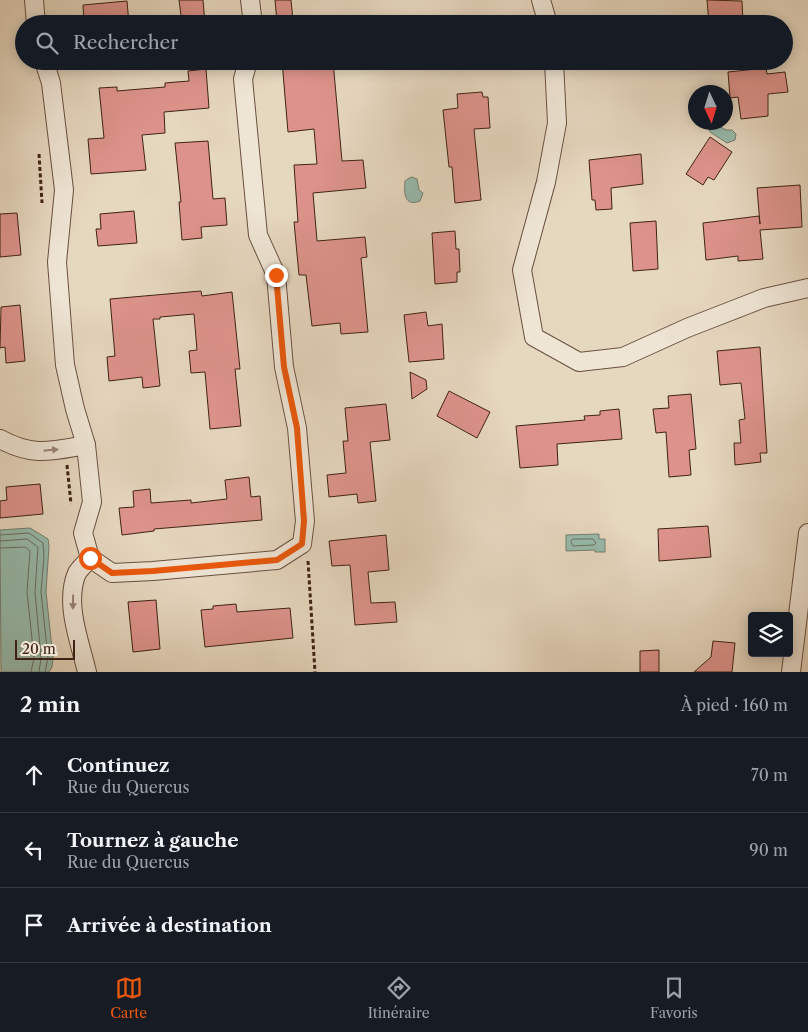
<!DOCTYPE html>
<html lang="fr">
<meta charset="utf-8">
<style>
body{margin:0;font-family:"Libre Caslon Text",serif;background:#20242c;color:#f1f3f6}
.controls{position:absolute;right:15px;bottom:15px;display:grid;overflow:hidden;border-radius:5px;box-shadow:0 2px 12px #0003}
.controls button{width:45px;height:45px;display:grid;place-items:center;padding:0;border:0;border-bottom:1px solid #363941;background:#171b24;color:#f1f3f6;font:25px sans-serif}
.compass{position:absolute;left:688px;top:85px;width:45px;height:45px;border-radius:50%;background:#171b24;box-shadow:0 2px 12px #0003;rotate:176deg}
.scale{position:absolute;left:15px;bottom:12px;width:60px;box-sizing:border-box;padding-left:5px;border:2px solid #402315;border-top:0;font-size:14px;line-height:18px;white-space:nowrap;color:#402315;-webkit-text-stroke:4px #efe5d5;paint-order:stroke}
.stop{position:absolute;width:15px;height:15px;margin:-11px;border:4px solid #ea580c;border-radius:50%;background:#fff}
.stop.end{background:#ea580c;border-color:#fff;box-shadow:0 1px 5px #0008}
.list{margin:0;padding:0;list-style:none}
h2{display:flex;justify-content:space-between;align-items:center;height:65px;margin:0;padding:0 20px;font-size:21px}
h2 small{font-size:16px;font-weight:400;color:#9ea1a6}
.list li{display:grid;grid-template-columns:32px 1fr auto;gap:15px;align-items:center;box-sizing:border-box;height:75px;padding:0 20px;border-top:1px solid #363941}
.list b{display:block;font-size:19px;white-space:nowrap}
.list p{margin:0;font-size:16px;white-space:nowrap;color:#9ea1a6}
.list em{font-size:16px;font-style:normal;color:#9ea1a6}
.icon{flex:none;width:28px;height:28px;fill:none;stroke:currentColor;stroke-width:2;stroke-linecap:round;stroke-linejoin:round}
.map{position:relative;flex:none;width:808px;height:672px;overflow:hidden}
.search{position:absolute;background:#171b24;box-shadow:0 2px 12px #0003;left:15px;right:15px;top:15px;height:55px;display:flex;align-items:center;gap:12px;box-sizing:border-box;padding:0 18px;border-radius:28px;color:#9ea1a6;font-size:19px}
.sheet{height:290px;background:#171b24}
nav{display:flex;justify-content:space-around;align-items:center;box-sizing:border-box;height:70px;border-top:1px solid #363941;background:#171b24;font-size:14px;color:#9ea1a6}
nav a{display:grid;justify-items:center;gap:2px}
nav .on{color:#ea580c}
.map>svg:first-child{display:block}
.water{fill:#97baab;stroke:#747e6f}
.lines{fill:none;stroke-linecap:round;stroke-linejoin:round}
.shore{stroke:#6c6e60;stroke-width:1}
.building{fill:#dd938b;stroke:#402315}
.minor-casing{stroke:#6a5040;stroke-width:20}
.path{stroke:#402315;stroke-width:3;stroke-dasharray:4 2.5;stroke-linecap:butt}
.minor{stroke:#efe5d5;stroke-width:18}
.oneway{fill:#988475}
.route{stroke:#ea580c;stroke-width:6}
</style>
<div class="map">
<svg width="808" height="672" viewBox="0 0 808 672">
<rect width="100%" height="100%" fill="#e6d7bf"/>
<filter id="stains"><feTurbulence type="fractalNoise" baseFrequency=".004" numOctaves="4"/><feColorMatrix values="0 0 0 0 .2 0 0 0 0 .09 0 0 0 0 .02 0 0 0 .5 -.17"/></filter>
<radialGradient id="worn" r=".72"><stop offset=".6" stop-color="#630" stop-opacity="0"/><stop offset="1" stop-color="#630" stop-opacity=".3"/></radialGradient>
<!-- water -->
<g class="water">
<path d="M714,123L726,130H732L736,134L735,140L727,143L710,132L709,126Z"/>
<path d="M412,177L417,179L419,190L423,193L420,201C404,207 404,193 405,181L409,178Z"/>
<path d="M30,528L48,539L49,546L46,592L53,658L52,667L49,672H1L0,530Z"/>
<path d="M599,534V539H605V552H595V550L566,551V535Z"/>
</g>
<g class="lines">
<!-- shore -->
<g class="shore">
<path d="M0,535L29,533L43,543L44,557L41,592L48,658L45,672"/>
<path d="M573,539H593L596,543L594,545L573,546L571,542Z"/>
<path d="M0,541L27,539L38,547L35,592L41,658L39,672"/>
<path d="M0,548L25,547L30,551L27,592L34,658L31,672"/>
</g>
</g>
<!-- building -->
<g class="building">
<path d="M179,0H203L205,24H182Z"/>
<path d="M275,0H291L293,21L277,22Z"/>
<path d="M707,0L742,1L743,24H709Z"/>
<path d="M127,1L129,24H84L83,5Z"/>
<path d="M282,61H333L342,161L363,160L366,188L313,193L317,241L365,237L367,257L361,258L368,332L341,334L340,323L312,326L306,275H299L294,222H298L294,165L317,164L314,129L288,132Z"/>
<path d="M766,68L767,74L785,72L788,92L768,94V116L741,119L738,97L730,98L728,72Z"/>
<path d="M206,69L209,108L164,112L165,133L142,135L146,170L91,174L88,139L104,138L99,88L117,87V91L165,87V83L189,81L188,71Z"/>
<path d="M482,92L483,97H488L490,128L474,129L481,200L455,203L452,167H449L443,110L458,108L457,94Z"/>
<path d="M710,137L732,152L714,180L708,177L703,185L686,174Z"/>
<path d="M208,141L213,199L225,198L227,225L201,227L202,238L182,240L179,202H181L175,143Z"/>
<path d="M641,154L643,184L611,188L612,209L596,210L595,200H592L589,160Z"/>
<path d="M800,185L802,227L760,230L763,259L738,261V256L706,260L703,223L759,216L760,224L757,188Z"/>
<path d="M134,211L137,243L98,246L96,229H101L100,214Z"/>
<path d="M17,213L21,255L0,257V214Z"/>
<path d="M656,221L658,269L633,271L630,223Z"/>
<path d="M455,231L456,249H459L460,272H457V282L435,284L432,233Z"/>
<path d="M201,291L202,296L232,292L240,369H235L241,426L210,429L205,372L191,373L189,351L197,350L194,314L160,317V319H153L160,386L143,388L142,377L109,381L107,357L115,356L110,299Z"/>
<path d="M20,305L25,361L6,363L5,347L0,348L1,307Z"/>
<path d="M426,312L428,326L442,324L444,359L409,362L404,315Z"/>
<path d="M760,347L767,453H760L761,462L735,465L734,443H741L739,420L745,419L741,383L720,385L717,351Z"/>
<path d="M410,372L426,380L427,389L412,399Z"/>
<path d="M449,391L490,412L477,438L437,416Z"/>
<path d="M691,394L696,449L689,450L691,475L669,477L666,432L656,433L653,409L669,408L668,396Z"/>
<path d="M386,404L390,440L370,442L376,501L358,503L357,494L329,497L327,475L346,473L343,441H348L345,408Z"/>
<path d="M619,409L622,439L557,444L558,465L520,468L516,426L585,420L584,416L600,415V411Z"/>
<path d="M249,477L251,497L260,496L262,520L154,529V531L122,535L119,508L134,507L133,491L150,489L151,503L191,500V503L227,499L225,480Z"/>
<path d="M40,484L43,514L0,518V501L7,500L6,487Z"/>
<path d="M708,526L711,557L659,561L658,529Z"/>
<path d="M386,535L389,570L368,572L371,603L395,602L397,622L355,625L350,565L332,566L329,541Z"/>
<path d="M156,600L160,649L133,652L128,602Z"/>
<path d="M236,604L237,612L290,608L293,638L205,647L201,610L213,609V606Z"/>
<path d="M713,641L735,643L732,672H694L711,657Z"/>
<path d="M659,650V672H640V651Z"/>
</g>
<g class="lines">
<!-- minor casing -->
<g class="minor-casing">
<g id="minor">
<path d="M34,0L36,24"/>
<path d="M250,0L253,24"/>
<path d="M541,0L548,24"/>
<path d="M44,61L51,83L64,190L57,262L65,365L75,409L86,445L92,502L83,533L90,558"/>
<path d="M554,61L557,123L546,182L522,270L534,337L579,362L623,357L687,328L764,298L808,288"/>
<path d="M0,439C33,457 51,451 86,445"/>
<path d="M90,558L112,573L153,571L277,560L302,544L305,521L297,428L284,367L276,275L258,235L243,79L248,61"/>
<path d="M87,672C80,642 64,603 77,573C80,568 86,563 90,558"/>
<path d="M791,672L808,533"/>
</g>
</g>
<!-- path -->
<g class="path">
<path d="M39,154L42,203"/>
<path d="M67,465L71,504"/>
<path d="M308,561L315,672"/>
</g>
<!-- minor -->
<use href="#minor" class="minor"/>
</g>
<!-- one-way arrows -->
<defs><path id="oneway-solid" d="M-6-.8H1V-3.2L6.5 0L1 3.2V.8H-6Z" transform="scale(1.25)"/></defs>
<g class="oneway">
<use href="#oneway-solid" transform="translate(51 450) rotate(-6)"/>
<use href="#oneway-solid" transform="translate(73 602) rotate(91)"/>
</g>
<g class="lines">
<!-- route -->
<path class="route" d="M90,558L112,573L153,571L277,560L302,544L304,521L297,428L284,367L276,275"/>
</g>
<rect width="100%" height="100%" filter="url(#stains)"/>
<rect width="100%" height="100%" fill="url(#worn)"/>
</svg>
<div class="controls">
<button><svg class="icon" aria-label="layers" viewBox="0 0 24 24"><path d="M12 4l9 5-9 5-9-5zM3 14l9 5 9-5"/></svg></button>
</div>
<svg class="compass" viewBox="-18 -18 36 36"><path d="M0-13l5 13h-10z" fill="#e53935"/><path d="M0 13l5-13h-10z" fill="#9ea1a6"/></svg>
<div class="scale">20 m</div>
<div class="stop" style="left:90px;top:558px"></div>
<div class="stop end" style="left:276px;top:275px"></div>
<div class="search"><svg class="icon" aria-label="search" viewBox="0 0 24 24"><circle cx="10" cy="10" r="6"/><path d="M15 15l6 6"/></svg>Rechercher</div>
</div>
<section class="sheet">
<h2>2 min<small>À pied · 160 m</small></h2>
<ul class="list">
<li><svg class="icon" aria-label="ahead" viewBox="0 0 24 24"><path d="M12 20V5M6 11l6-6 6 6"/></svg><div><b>Continuez</b><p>Rue du Quercus</p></div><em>70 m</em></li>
<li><svg class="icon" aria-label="left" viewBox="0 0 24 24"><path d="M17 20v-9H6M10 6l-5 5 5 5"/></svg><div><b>Tournez à gauche</b><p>Rue du Quercus</p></div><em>90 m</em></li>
<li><svg class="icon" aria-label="arrive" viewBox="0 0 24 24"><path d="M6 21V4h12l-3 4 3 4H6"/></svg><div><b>Arrivée à destination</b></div></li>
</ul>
</section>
<nav>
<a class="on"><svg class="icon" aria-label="map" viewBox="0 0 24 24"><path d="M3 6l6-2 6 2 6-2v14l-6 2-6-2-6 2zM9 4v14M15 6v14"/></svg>Carte</a>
<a><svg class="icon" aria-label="directions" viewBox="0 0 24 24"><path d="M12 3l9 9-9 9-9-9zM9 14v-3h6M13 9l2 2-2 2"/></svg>Itinéraire</a>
<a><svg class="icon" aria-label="saved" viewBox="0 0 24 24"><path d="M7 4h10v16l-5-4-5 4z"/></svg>Favoris</a>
</nav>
